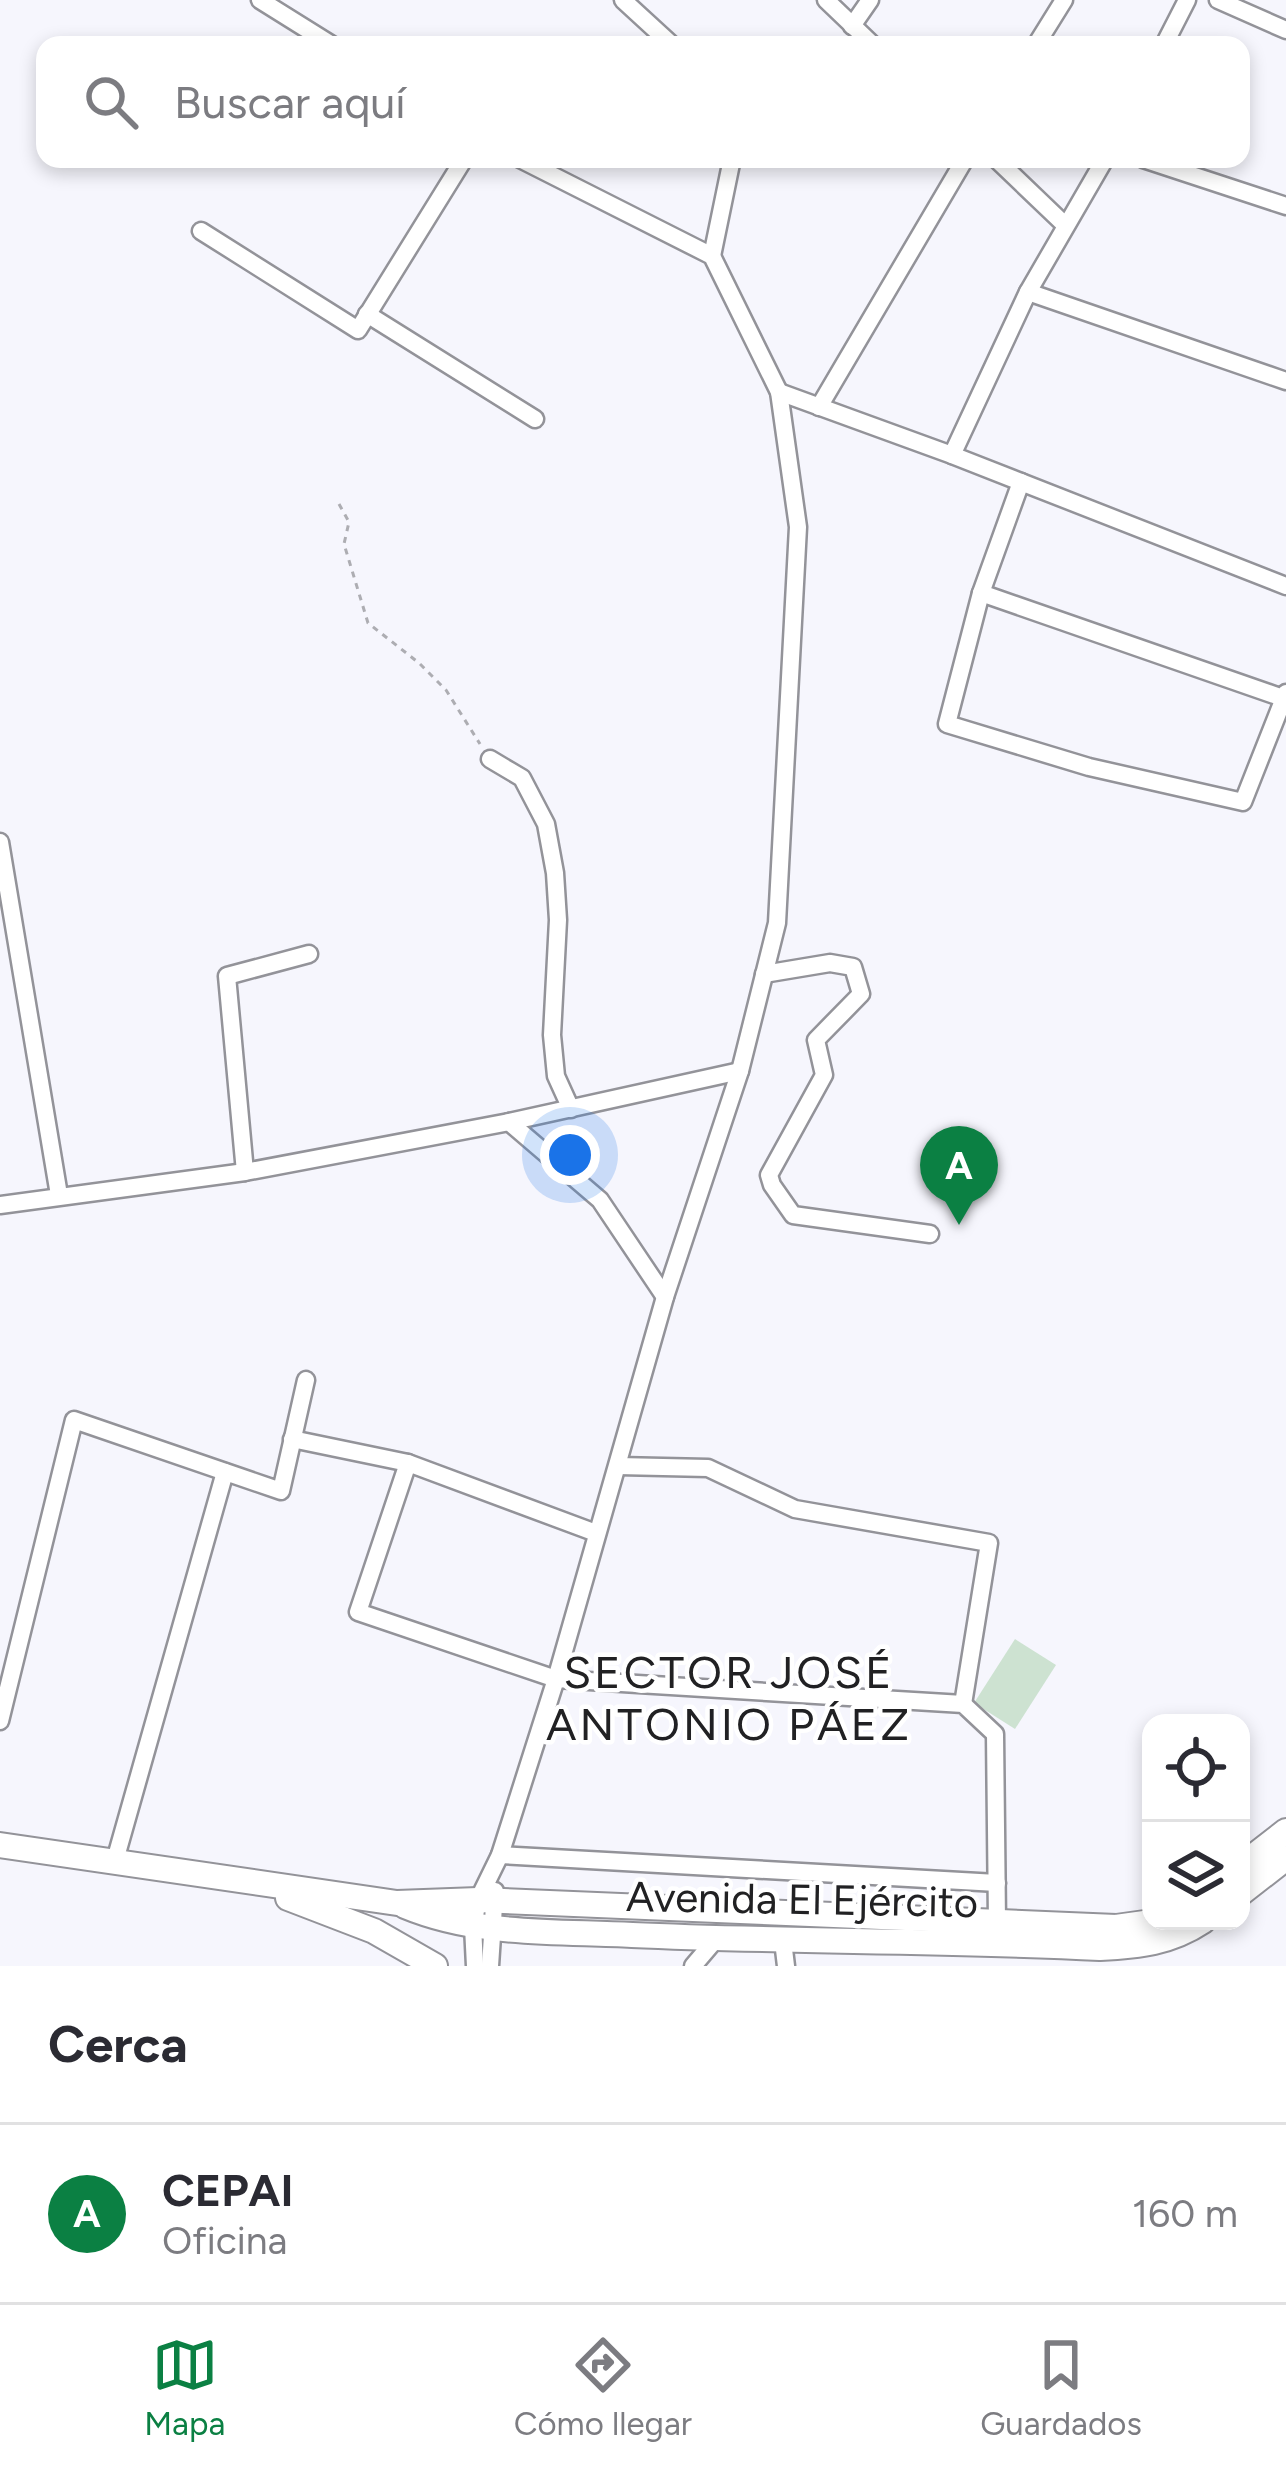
<!DOCTYPE html>
<html lang="es">
<meta charset="utf-8">
<style>
body{margin:0;font-family:Figtree,sans-serif;background:#f2f2f3;color:#2b2b33}
.controls{position:absolute;right:36px;bottom:36px;display:grid;overflow:hidden;border-radius:24px;box-shadow:0 6px 18px #0003}
.controls button{width:108px;height:108px;display:grid;place-items:center;padding:0;border:0;border-bottom:3px solid #e1e1e2;background:#fff;color:#2b2b33;font:60px sans-serif}
.you{position:absolute;left:570px;top:1155px;width:42px;height:42px;margin:-30px;border:9px solid #fff;border-radius:50%;background:#1a73e8;box-shadow:0 0 0 18px #1a73e833}
.badge{display:grid;place-items:center;width:78px;height:78px;border-radius:50%;background:#0b8043;color:#fff;font-size:39px;font-weight:700}
.pin{position:absolute;translate:-50% -99px;filter:drop-shadow(0 3px 6px #0008)}
.pin::after{content:'';position:absolute;top:63px;width:42px;height:36px;background:inherit;clip-path:polygon(0 0,100% 0,50% 100%)}
.list{margin:0;padding:0;list-style:none}
h2{display:flex;justify-content:space-between;align-items:center;height:156px;margin:0;padding:0 48px;font-size:51px}
h2 small{font-size:39px;font-weight:400;color:#7c7c81}
.list li{display:grid;grid-template-columns:78px 1fr auto;gap:36px;align-items:center;box-sizing:border-box;height:180px;padding:0 48px;border-top:3px solid #e1e1e2}
.list b{display:block;font-size:45px;white-space:nowrap}
.list p{margin:0;font-size:39px;white-space:nowrap;color:#7c7c81}
.list em{font-size:39px;font-style:normal;color:#7c7c81}
.icon{flex:none;width:66px;height:66px;fill:none;stroke:currentColor;stroke-width:2;stroke-linecap:round;stroke-linejoin:round}
.map{position:relative;flex:none;width:1286px;height:1966px;overflow:hidden}
.search{position:absolute;background:#fff;box-shadow:0 6px 18px #0003;left:36px;right:36px;top:36px;height:132px;display:flex;align-items:center;gap:30px;box-sizing:border-box;padding:0 42px;border-radius:24px;color:#7c7c81;font-size:45px}
.sheet{height:336px;background:#fff}
nav{display:flex;justify-content:space-around;align-items:center;box-sizing:border-box;height:168px;border-top:3px solid #e1e1e2;background:#fff;font-size:33px;color:#7c7c81}
nav a{display:grid;justify-items:center;gap:6px}
nav .on{color:#0b8043}
.map>svg:first-child{display:block}
.green{fill:#cde2d1}
.lines{fill:none;stroke-linecap:round;stroke-linejoin:round}
.street-casing{stroke:#939399;stroke-width:21}
.secondary-casing{stroke:#939399;stroke-width:28}
.path{stroke:#adadb2;stroke-width:3;stroke-dasharray:6 6;stroke-linecap:butt}
.street{stroke:#fff;stroke-width:16}
.secondary{stroke:#fff;stroke-width:24}
.labels{text-anchor:middle;stroke-width:9;stroke-linejoin:round;paint-order:stroke}
.street-label{font-size:42px;fill:#212123;stroke:#fff}
.neighbourhood-label{font-size:45px;letter-spacing:3px;fill:#212123;stroke:#fff}
</style>
<div class="map">
<svg width="1286" height="1966" viewBox="0 0 1286 1966">
<rect width="100%" height="100%" fill="#f6f6fd"/>
<!-- green -->
<path class="green" d="M1015,1639L1056,1665L1015,1729L974,1703Z"/>
<g class="lines">
<!-- street casing -->
<g class="street-casing">
<g id="street">
<path d="M260,0L332,45"/>
<path d="M623,0L672,45"/>
<path d="M826,0L873,45"/>
<path d="M1218,0L1286,30"/>
<path d="M852,26L870,0"/>
<path d="M1036,45L1064,0"/>
<path d="M1164,45L1187,0"/>
<path d="M996,159L1065,225"/>
<path d="M1143,159L1286,206"/>
<path d="M201,231L358,330L464,159"/>
<path d="M712,256L732,159"/>
<path d="M1028,292L1286,381"/>
<path d="M367,314L535,419"/>
<path d="M779,392L952,455L1286,586"/>
<path d="M819,407L965,159"/>
<path d="M952,455L1028,292L1105,159"/>
<path d="M1021,482L981,593L947,724L1089,767L1243,802L1286,693"/>
<path d="M981,593L1283,698"/>
<path d="M490,759L522,778L546,824L555,873L558,920L552,1035L556,1076L571,1109"/>
<path d="M0,842L59,1195"/>
<path d="M764,974L830,963L853,967L861,994L816,1040L824,1075L769,1175L772,1185L793,1215L930,1234"/>
<path d="M509,1122L600,1200L665,1297"/>
<path d="M245,1172L227,976L309,954"/>
<path d="M0,1205L245,1172L509,1122L740,1071"/>
<path d="M292,1439L408,1463L596,1533"/>
<path d="M408,1463L358,1612L556,1679L963,1704L995,1734L997,1922"/>
<path d="M618,1466L708,1468L795,1509L989,1543L963,1704"/>
<path d="M0,1721L74,1420L281,1491L306,1380"/>
<path d="M500,1855L997,1883"/>
<path d="M114,1864L225,1472"/>
<path d="M783,1941L786,1966"/>
<path d="M475,1966L473,1926L478,1900L500,1855L556,1679L665,1297L740,1071L777,923L798,527L779,392L712,256L520,159"/>
<path d="M490,1966L495,1891"/>
<path d="M693,1966L716,1939"/>
</g>
</g>
<!-- secondary casing -->
<g class="secondary-casing">
<g id="secondary">
<path d="M0,1845L397,1903L478,1900L1116,1927L1159,1921"/>
<path d="M1241,1866L1286,1831"/>
<path d="M1241,1893L1286,1858"/>
<path d="M288,1898L374,1931L435,1966"/>
<path d="M405,1906C477,1936 556,1931 632,1935C788,1942 944,1940 1100,1948C1139,1946 1170,1943 1203,1921"/>
</g>
</g>
<!-- path -->
<path class="path" d="M339,504L349,522L344,544L368,623L419,663L446,690L480,744"/>
<!-- street -->
<use href="#street" class="street"/>
<!-- secondary -->
<use href="#secondary" class="secondary"/>
</g>
<g class="labels">
<!-- street labels -->
<g class="street-label">
<text transform="translate(802 1899) rotate(1)" y="15">Avenida El Ejército</text>
</g>
<!-- neighbourhood labels -->
<g class="neighbourhood-label">
<text x="729" y="1688">SECTOR JOSÉ<tspan x="729" dy="52">ANTONIO PÁEZ</tspan></text>
</g>
</g>
</svg>
<div class="controls">
<button><svg class="icon" aria-label="locate" viewBox="0 0 24 24"><circle cx="12" cy="12" r="6"/><path d="M12 2v4M12 18v4M2 12h4M18 12h4"/></svg></button>
<button><svg class="icon" aria-label="layers" viewBox="0 0 24 24"><path d="M12 4l9 5-9 5-9-5zM3 14l9 5 9-5"/></svg></button>
</div>
<div class="you"></div>
<div class="pin badge" style="left:959px;top:1225px">A</div>
<div class="search"><svg class="icon" aria-label="search" viewBox="0 0 24 24"><circle cx="10" cy="10" r="6"/><path d="M15 15l6 6"/></svg>Buscar aquí</div>
</div>
<section class="sheet">
<h2>Cerca<small></small></h2>
<ul class="list">
<li><span class="badge">A</span><div><b>CEPAI</b><p>Oficina</p></div><em>160 m</em></li>
</ul>
</section>
<nav>
<a class="on"><svg class="icon" aria-label="map" viewBox="0 0 24 24"><path d="M3 6l6-2 6 2 6-2v14l-6 2-6-2-6 2zM9 4v14M15 6v14"/></svg>Mapa</a>
<a><svg class="icon" aria-label="directions" viewBox="0 0 24 24"><path d="M12 3l9 9-9 9-9-9zM9 14v-3h6M13 9l2 2-2 2"/></svg>Cómo llegar</a>
<a><svg class="icon" aria-label="saved" viewBox="0 0 24 24"><path d="M7 4h10v16l-5-4-5 4z"/></svg>Guardados</a>
</nav>
